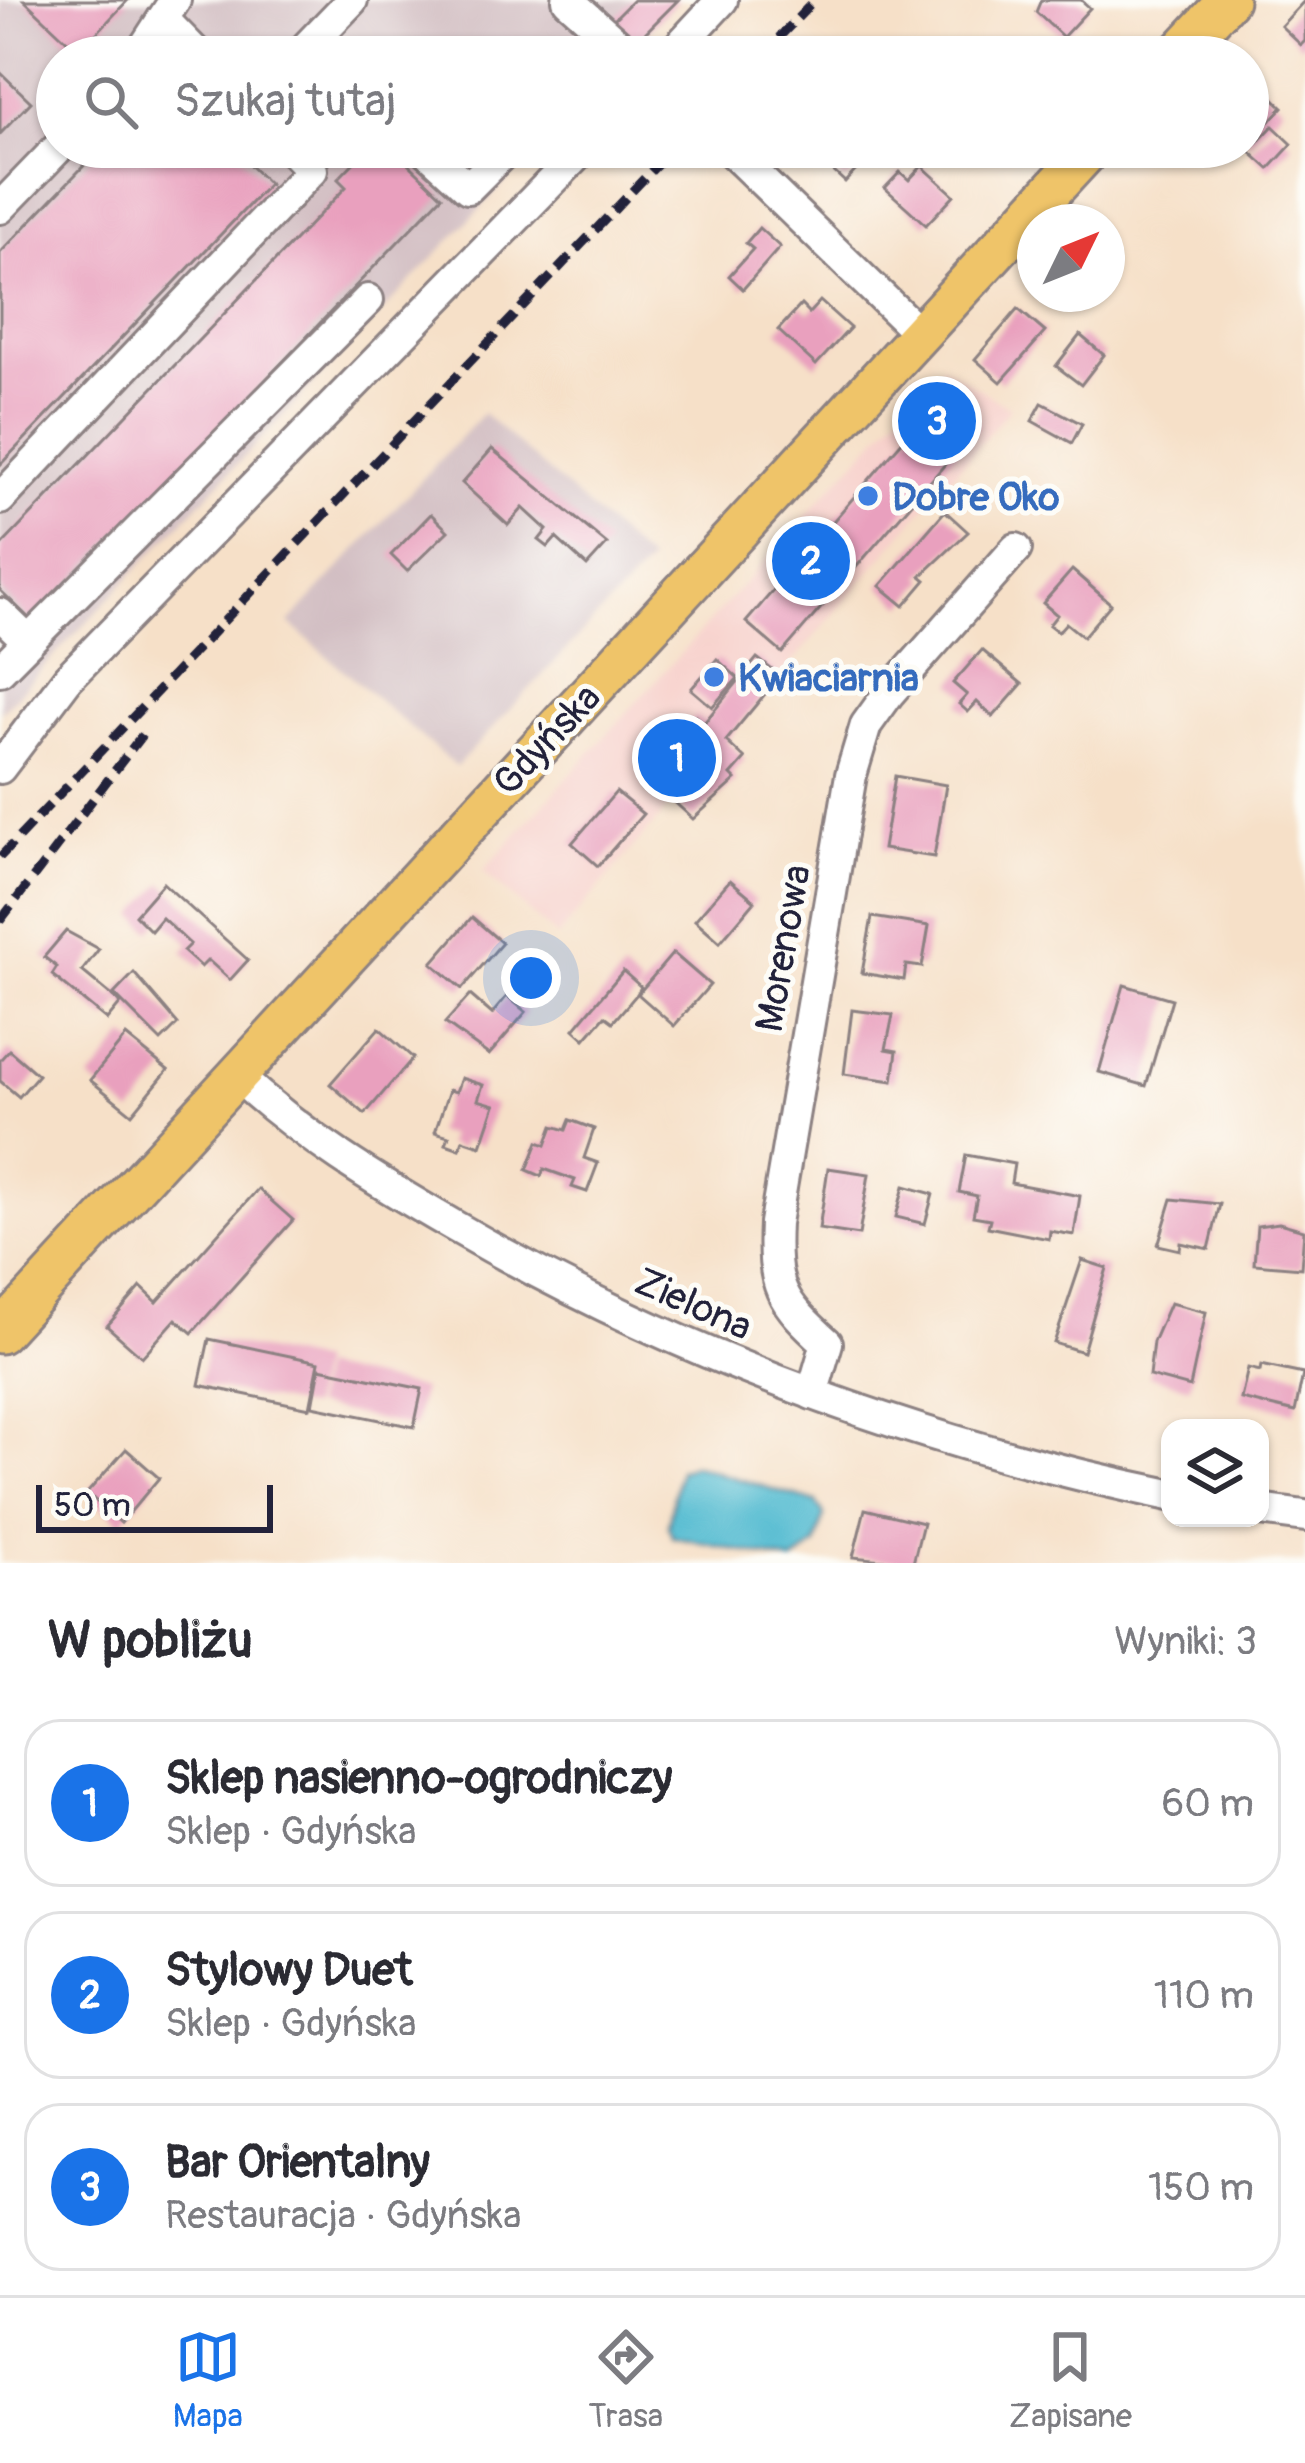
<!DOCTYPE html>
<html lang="pl">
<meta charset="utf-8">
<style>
body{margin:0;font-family:Pangolin,sans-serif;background:#f2f2f3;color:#2b2b33}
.controls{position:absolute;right:36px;bottom:36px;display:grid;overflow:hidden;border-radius:24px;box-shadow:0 3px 9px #0004}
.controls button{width:108px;height:108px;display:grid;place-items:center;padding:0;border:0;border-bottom:3px solid #e1e1e2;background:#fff;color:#2b2b33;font:60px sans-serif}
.compass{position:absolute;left:1017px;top:204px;width:108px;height:108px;border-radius:50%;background:#fff;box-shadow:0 3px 9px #0004;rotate:47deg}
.scale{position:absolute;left:36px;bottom:30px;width:237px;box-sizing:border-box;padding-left:12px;border:6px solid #22223b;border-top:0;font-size:33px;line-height:42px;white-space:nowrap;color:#22223b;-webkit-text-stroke:9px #fdfcf7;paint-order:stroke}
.you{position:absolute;left:531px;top:978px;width:42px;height:42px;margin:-30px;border:9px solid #fff;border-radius:50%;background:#1a73e8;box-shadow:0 0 0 18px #1a73e833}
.badge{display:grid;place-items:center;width:78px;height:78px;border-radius:50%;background:#1a73e8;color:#fff;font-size:39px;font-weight:700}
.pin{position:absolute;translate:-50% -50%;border:6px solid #fff;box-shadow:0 3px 12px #0006}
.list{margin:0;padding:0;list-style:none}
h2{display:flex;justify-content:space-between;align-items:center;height:156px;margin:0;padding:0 48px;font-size:51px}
h2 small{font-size:39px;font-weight:400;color:#7c7c81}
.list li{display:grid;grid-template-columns:78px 1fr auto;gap:36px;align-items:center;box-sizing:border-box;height:168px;margin:0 24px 24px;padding:0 24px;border:3px solid #e1e1e2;border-radius:36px}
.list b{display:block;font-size:45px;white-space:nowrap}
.list p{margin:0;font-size:39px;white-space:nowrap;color:#7c7c81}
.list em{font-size:39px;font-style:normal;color:#7c7c81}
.icon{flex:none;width:66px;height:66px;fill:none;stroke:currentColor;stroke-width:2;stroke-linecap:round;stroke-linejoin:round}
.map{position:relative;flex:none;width:1305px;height:1563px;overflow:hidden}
.search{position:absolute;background:#fff;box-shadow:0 3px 9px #0004;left:36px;right:36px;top:36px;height:132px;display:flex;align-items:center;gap:30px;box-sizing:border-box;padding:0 42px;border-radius:66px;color:#7c7c81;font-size:45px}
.sheet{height:732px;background:#fff}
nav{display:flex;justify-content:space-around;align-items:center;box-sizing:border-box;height:168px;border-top:3px solid #e1e1e2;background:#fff;font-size:33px;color:#7c7c81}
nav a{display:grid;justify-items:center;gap:6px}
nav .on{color:#1a73e8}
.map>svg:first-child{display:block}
.built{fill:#f7d0cb}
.industrial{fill:#d2bec2}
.water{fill:#54bcd1;stroke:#3b6f86;stroke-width:3}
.building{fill:#e9a0be}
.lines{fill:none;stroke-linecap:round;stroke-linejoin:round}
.minor-casing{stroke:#8c8182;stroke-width:36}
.major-casing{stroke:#8c8182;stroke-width:45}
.minor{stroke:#fff;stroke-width:30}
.major{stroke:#efc469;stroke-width:39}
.rail{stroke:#22223b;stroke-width:9;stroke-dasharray:18 9;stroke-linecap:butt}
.shop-dot{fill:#3f7fe0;stroke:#fdfcf7;stroke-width:4.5}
.labels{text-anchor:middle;stroke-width:10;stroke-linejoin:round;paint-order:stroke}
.shop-label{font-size:39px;font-weight:bold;fill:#366cbe;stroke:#fdfcf7;text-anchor:start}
.street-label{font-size:39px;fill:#22223b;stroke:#fdfcf7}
</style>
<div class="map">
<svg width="1305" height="1563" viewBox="0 0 1305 1563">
<rect width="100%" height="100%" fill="#fdfcf7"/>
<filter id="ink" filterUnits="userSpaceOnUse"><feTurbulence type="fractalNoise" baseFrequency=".00833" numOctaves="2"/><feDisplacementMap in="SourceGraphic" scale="24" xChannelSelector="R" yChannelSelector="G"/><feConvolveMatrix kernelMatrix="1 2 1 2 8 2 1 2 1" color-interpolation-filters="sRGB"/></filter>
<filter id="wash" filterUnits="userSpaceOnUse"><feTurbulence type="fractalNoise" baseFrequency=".004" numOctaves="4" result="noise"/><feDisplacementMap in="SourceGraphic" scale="48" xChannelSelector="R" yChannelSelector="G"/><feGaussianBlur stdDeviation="2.7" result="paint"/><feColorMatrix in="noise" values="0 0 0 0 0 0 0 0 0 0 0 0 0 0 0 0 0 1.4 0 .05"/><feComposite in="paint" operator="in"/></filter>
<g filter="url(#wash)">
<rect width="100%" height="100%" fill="#f6e0c8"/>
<!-- built -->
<path class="built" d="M942,366L1010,408L557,937L483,871Z"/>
<!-- industrial -->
<g class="industrial">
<path d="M0,0H678L624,57H57V147H539L0,713Z"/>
<path d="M483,413L649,562L456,767L289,623Z"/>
</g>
<!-- water -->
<path class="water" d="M692,1465L816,1502L824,1515L816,1545L793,1562L673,1537L668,1526L679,1470Z"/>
<g id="blocks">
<!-- building -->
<g class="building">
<path d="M24,0H128L79,52Z"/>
<path d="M633,0H678L632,46L610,23Z"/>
<path d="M1041,0H1081L1090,8L1063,37L1036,12Z"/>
<path d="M1305,0V41L1301,45L1281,26Z"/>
<path d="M0,72L31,102L0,134Z"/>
<path d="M1248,74L1283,107L1248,145Z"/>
<path d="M1273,126L1292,144L1269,169L1249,151Z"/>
<path d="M102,147H231L269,184L0,465V253Z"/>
<path d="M369,147H391L442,196L33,622L0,590V547L346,187L338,179Z"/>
<path d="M807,147H878L845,182Z"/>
<path d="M922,166L954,195L926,225L885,188L900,172L909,180Z"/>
<path d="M759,228L780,247L743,289L729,276L753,249L746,243Z"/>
<path d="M820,301L850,328L816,365L778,330L801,305L809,313Z"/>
<path d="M1018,309L1045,332L1001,382L975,359Z"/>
<path d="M1080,335L1104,355L1081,385L1056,366Z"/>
<path d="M943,394L979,425L782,653L746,622Z"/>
<path d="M1042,403L1082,424L1072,443L1032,421Z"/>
<path d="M492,449L607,544L587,566L556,538L548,547L539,540L547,530L523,508L508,525L462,483Z"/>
<path d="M945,511L968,532L921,576L926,580L904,606L880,586Z"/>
<path d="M431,514L448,531L407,571L391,555Z"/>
<path d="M1072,570L1111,604L1083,637L1066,623L1058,632L1049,625L1057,615L1043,603Z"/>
<path d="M982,650L1022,684L993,717L977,702L968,712L959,704L967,695L953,683Z"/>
<path d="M757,658L780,676L726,741L745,759L731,775L736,780L693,819L645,775L696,716L704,723Z"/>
<path d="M717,659L738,678L712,707L691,689Z"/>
<path d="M895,776L946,785L934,857L883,849Z"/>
<path d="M616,792L643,814L598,866L572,843Z"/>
<path d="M730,880L755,901L720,942L695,920Z"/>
<path d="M163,883L248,960L230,980L208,960L201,967L183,951L190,944L162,918L151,931L135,915Z"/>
<path d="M472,917L502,943L462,989L432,963Z"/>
<path d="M872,917L929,926L922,967L906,965L904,980L862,973Z"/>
<path d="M66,931L99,949L82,971L121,1003L107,1020L52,975L57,967L44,957Z"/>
<path d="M673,953L710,985L674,1026L638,994Z"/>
<path d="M623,971L641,987L637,994L613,1022L605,1016L585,1039L574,1029Z"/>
<path d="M134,973L178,1024L161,1041L114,994Z"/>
<path d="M1124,985L1172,999L1146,1086L1099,1072Z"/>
<path d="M470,995L492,1014L507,996L526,1012L489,1055L445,1023Z"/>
<path d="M852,1010L893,1015L886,1049L897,1051L893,1081L844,1074Z"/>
<path d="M379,1028L413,1058L365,1114L330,1084Z"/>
<path d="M126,1036L168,1070L132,1114L90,1080Z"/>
<path d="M9,1050L38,1075L19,1097L0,1081V1060Z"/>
<path d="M461,1078L483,1085L478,1100L495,1105L481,1146L463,1140L460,1149L446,1144L449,1136L435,1132L449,1090L456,1092Z"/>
<path d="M570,1120L594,1129L584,1158L598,1163L587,1192L572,1187L575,1180L544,1169L541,1176L527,1170L538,1142L546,1145L553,1126L566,1130Z"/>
<path d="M966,1155L1014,1164L1011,1183L1080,1196L1074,1235L1050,1231L1049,1239L988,1227L990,1219L973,1216L977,1196L959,1192Z"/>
<path d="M828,1168L869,1174L859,1235L819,1229Z"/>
<path d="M904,1186L933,1194L925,1224L896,1217Z"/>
<path d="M258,1189L293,1220L192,1333L176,1319L142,1357L107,1326L141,1287L157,1302Z"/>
<path d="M1172,1199L1220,1204L1209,1249L1181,1243L1180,1250L1158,1245Z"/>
<path d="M1279,1223L1304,1230L1301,1268L1254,1264L1257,1226Z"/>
<path d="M1082,1260L1107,1268L1083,1352L1054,1343Z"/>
<path d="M1170,1303L1206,1312L1190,1387L1149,1376L1153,1342Z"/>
<path d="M209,1339L319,1362L310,1408L199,1385Z"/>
<path d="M1261,1365L1303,1374L1295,1412L1241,1399L1248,1368L1260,1371Z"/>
<path d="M320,1368L422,1389L414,1427L313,1406Z"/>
<path d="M126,1449L159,1478L121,1523L87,1493Z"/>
<path d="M865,1509L923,1523L913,1563L853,1557Z"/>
</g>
</g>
</g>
<g filter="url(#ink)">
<use href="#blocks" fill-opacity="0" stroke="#8c8182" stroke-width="3"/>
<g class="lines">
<!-- minor casing -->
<g class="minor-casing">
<g id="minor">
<path d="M568,0L632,57"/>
<path d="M163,19L200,57"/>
<path d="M138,57L175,0"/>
<path d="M297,57L352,0"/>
<path d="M669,57L722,0"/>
<path d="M423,147L468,188L509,147"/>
<path d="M727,147L919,333"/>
<path d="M0,208L59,147"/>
<path d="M0,499L312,170L289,147"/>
<path d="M0,614L28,641"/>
<path d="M0,670L368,300"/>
<path d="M0,768L68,678L585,147"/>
<path d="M236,1075C302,1136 376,1181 454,1226C676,1355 919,1443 1170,1495"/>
<path d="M812,1394L827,1343C780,1301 772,1287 775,1223L851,775L866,725L889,693L1016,549"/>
<path d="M1260,1510L1305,1516"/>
</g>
</g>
<!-- major casing -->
<g class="major-casing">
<g id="major">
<path d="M1175,57L1228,0"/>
<path d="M0,1333L1092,147"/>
</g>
</g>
<!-- minor -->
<use href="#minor" class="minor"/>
<!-- major -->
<use href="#major" class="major"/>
<!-- rail -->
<g class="rail">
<path d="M760,57L815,0"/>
<path d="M0,857L674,147"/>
<path d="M0,921L142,735"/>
</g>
</g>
</g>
<!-- markers -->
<g class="shop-dot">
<circle cx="868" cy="496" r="12"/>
<circle cx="714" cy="677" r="12"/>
</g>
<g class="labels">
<!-- shop labels -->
<g class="shop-label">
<text x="892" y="510">Dobre Oko</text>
<text x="738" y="691">Kwiaciarnia</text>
</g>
<!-- street labels -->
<g class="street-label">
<text transform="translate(546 739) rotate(-47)" y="14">Gdyńska</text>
<text transform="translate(782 948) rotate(-80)" y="14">Morenowa</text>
<text transform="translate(694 1303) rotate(24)" y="14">Zielona</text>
</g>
</g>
</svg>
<div class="controls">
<button><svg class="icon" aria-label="layers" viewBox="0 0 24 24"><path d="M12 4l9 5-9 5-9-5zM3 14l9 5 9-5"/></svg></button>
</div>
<svg class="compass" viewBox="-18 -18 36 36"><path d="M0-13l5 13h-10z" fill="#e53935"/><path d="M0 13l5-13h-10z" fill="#7c7c81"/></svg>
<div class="scale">50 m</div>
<div class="you"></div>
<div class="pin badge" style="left:677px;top:758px">1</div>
<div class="pin badge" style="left:811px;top:561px">2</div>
<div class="pin badge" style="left:937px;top:421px">3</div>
<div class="search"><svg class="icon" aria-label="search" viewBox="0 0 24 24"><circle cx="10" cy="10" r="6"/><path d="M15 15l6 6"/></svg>Szukaj tutaj</div>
</div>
<section class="sheet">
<h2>W pobliżu<small>Wyniki: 3</small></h2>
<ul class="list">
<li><span class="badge">1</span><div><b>Sklep nasienno-ogrodniczy</b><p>Sklep · Gdyńska</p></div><em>60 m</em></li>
<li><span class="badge">2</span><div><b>Stylowy Duet</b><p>Sklep · Gdyńska</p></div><em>110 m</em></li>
<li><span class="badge">3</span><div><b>Bar Orientalny</b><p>Restauracja · Gdyńska</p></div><em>150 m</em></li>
</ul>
</section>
<nav>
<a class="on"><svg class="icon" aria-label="map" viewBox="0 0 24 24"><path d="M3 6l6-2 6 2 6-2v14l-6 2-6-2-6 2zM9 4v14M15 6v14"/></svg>Mapa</a>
<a><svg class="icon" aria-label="directions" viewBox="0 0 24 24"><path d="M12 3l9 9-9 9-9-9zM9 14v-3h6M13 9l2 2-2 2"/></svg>Trasa</a>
<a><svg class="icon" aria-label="saved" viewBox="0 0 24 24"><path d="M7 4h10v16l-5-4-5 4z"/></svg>Zapisane</a>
</nav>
